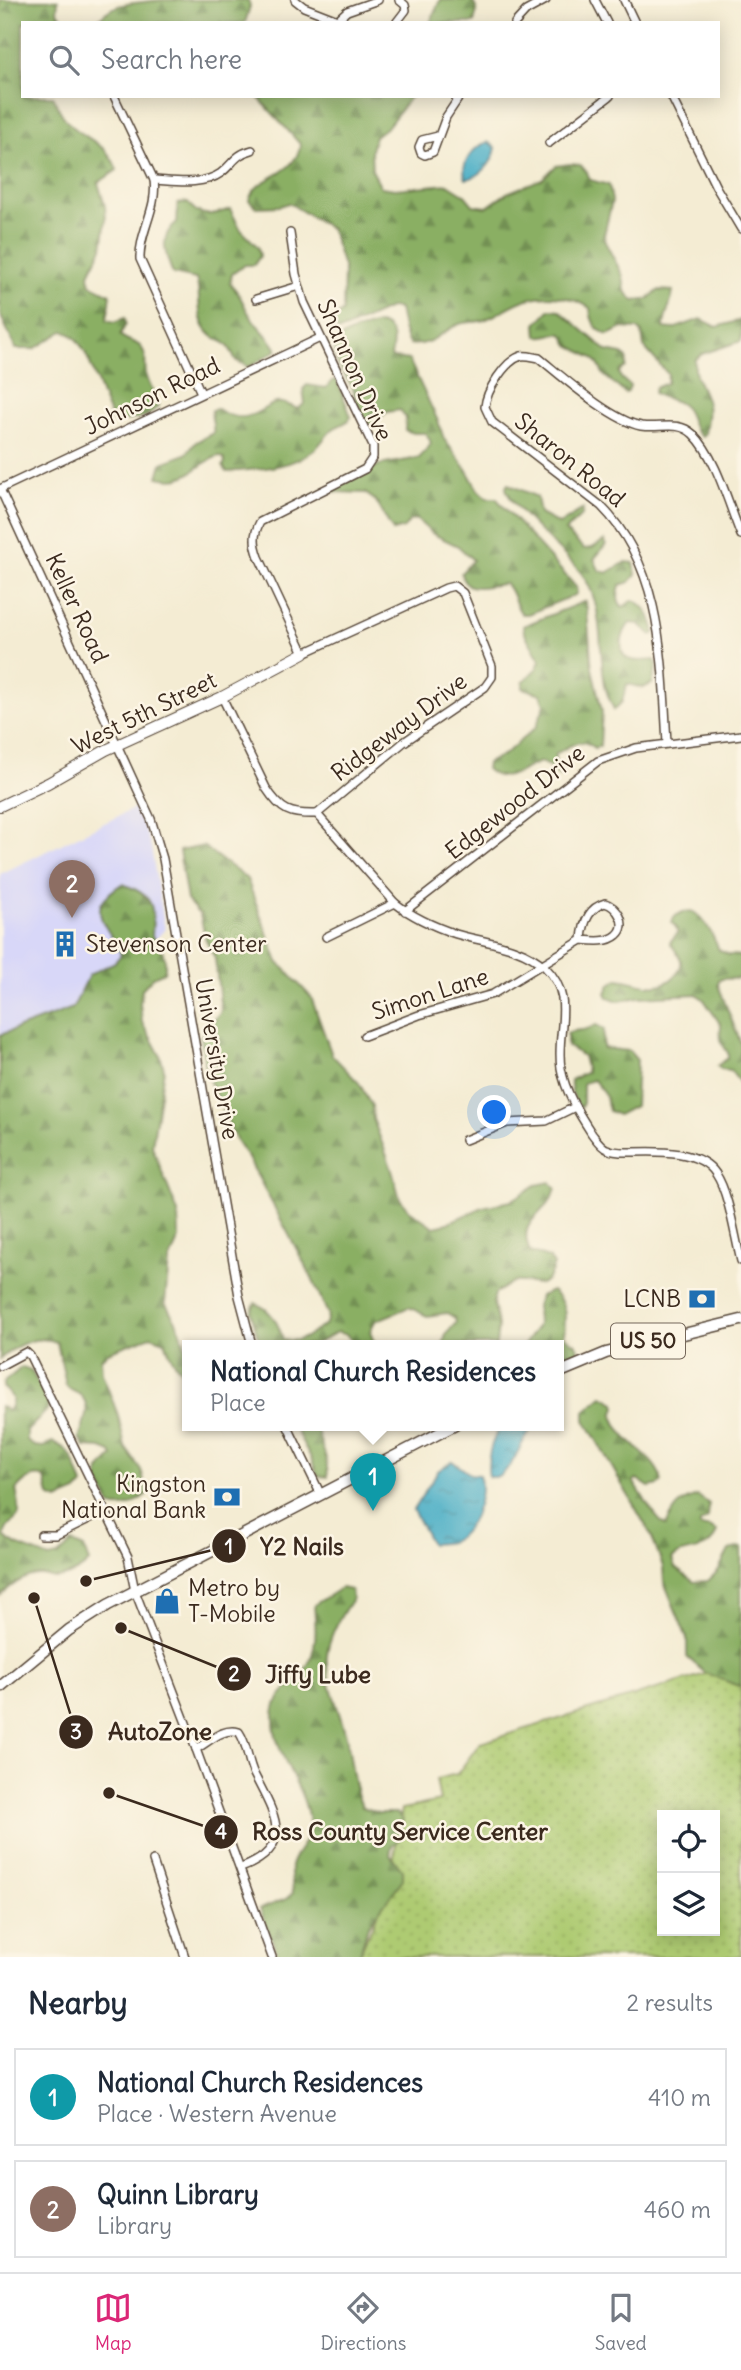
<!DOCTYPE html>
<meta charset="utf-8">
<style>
body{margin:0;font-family:Delius,sans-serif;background:#f2f2f3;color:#1f2937}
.controls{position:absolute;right:21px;bottom:21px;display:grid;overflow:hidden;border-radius:0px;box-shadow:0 4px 18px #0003}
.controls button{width:63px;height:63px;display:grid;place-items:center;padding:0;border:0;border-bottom:2px solid #e0e1e3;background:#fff;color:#1f2937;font:35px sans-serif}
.you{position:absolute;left:495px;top:1113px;width:24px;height:24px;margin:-18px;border:5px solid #fff;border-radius:50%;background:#1a73e8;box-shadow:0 0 0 10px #1a73e833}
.badge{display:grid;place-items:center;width:46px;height:46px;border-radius:50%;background:#db2777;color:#fff;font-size:23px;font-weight:700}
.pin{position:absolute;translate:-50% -58px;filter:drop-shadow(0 2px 4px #0008)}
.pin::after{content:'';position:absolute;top:37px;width:24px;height:21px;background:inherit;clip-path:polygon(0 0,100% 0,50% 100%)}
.popup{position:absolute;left:182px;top:1340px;width:382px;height:91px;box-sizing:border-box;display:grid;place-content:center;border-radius:0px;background:#fff;filter:drop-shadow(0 2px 5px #0005);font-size:23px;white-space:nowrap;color:#747a83}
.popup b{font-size:26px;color:#1f2937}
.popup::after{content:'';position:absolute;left:50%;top:100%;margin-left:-14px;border:14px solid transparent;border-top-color:#fff}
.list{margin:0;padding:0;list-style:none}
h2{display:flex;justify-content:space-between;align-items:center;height:91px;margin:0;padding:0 28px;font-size:30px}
h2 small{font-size:23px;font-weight:400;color:#747a83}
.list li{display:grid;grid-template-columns:46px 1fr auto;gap:21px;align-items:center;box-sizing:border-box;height:98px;margin:0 14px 14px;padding:0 14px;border:2px solid #e0e1e3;border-radius:0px}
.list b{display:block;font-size:26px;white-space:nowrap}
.list p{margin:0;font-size:23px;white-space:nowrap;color:#747a83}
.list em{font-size:23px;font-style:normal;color:#747a83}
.icon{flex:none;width:38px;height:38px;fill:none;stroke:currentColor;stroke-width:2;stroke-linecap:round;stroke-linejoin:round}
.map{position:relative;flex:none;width:741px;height:1957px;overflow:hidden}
.search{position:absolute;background:#fff;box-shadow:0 4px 18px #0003;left:21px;right:21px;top:21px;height:77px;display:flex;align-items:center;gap:18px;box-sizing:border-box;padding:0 24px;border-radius:0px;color:#747a83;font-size:26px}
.sheet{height:315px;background:#fff}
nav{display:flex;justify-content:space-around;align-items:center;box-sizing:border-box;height:98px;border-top:2px solid #e0e1e3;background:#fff;font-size:19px;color:#747a83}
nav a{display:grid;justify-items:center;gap:4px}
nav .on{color:#db2777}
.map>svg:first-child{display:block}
.built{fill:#d8d7f8}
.grass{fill:url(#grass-dots);stroke:#747a48;stroke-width:2;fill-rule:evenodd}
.forest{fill:url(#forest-firs);stroke:#626c41;stroke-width:2}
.water{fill:url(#water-ripples);stroke:#406b72;stroke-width:2}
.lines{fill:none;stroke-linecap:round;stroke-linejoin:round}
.street-casing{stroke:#574739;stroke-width:10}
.secondary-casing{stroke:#574739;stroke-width:12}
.primary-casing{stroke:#574739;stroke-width:13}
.street{stroke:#fff;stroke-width:7}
.secondary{stroke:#fff;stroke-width:10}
.primary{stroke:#fff;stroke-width:10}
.labels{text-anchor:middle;stroke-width:5;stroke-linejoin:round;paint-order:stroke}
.shield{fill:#fcf5e5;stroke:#75675a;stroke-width:2}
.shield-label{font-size:21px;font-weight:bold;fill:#3b2a1e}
.street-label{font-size:23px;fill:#3b2a1e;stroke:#fcf5e5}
.poi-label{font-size:23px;fill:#3b2a1e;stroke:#fcf5e5;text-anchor:start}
.leader{fill:none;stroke:#3b2a1e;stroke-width:2.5}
.callout-dot{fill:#3b2a1e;stroke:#fcf5e5;stroke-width:2.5}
.mark-label{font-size:21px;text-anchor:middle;font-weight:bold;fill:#fff}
.callout-label{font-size:24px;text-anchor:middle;font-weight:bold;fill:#3b2a1e;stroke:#fcf5e5;stroke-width:5;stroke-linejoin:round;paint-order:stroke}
</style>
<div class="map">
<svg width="741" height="1957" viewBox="0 0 741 1957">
<defs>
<pattern id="grass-dots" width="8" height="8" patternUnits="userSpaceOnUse" patternTransform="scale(1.75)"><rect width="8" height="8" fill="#aecb72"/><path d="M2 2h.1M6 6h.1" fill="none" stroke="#97ae62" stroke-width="1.8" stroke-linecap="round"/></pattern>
<pattern id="forest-firs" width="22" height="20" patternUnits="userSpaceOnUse" patternTransform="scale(1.75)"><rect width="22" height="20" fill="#8aaf64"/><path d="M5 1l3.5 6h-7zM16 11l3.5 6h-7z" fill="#728f52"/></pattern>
<pattern id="water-ripples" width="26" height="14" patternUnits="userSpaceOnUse" patternTransform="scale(1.75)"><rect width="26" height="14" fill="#45acc5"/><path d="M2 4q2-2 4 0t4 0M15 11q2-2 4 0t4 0" fill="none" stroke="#3b8c9f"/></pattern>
</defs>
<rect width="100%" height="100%" fill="#fcf5e5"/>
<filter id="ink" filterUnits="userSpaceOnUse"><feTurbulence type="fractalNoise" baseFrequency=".0143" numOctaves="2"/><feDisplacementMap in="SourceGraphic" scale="14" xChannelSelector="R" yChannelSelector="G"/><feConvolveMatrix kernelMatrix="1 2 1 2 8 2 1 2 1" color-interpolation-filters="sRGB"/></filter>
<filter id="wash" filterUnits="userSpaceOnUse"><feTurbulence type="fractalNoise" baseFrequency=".00686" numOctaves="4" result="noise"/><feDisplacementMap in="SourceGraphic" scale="28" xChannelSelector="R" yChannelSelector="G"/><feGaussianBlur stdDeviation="1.57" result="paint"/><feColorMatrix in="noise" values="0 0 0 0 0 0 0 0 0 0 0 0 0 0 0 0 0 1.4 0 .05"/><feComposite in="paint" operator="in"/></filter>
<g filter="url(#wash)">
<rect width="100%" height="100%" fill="#f4ecd3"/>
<!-- built -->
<path class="built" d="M137,807L151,847L165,929L104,997L0,1035V874Z"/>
<!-- grass -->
<path class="grass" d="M741,1663V1957H358L388,1891L402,1809L440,1801L436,1779L457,1774L480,1743ZM662,1815H715V1931H662Z"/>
<!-- forest -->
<g class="forest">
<path d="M0,0H58L57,12L68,23H23V96H53C57,106 63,119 72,126C89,141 108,144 117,170L98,183L105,206L106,220L102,248L89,274L90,284L110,294C112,305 107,310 107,320L115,322L125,318L126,324L120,335C126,341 134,341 140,346C148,354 144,364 146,374C148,386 157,394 158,406L147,416L115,423C99,403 91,337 63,331L34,349H16L0,314Z"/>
<path d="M163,0H248L250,6L245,23H96C112,0 134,4 163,0Z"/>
<path d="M440,0H472L477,10L474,23H430Z"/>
<path d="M257,96H411L388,126L375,136L371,150L372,170L381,187L395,189L448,184L464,194L473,205L487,207L507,193L542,179L556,166L570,164L580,165L587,172L590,180L609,185L612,201L604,235L605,242L623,276L625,291L634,301L648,299L659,290L673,291C672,304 664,315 664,328L673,329L701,319L717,327L741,320V341L702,354L695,360C693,380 703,386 707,404C709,414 706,424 705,434L702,437C690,428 693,418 685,408C677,398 663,400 654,393L655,388L667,383L668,374L644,347L642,333L638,329L622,328L608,335C596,330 591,322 590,308C572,296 548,293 528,299C512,303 499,315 484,320C475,323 465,321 457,325C441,332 429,348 409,344C402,333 402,321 399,309L392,307L340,331L332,328L331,321L343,311L344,270L331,229L289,203L280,206L256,207L249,200C258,173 292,180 301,145Z"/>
<path d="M188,202C198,219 214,215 230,209L241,230L258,247L260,256L254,265H245L232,274L230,284C241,292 243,307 252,318C260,330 270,337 277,350L249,367L235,360C226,335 220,346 208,332C195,317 202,296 196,279L173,274C165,254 158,237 177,222L178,203Z"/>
<path d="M550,309L559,310L607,351L622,354L627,358L626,367L619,372L621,378L630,386L628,392L625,393L604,375L597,362L593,358L569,345L563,334C553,332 547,338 537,336L536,324Z"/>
<path d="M378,324C395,327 394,342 391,356L393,358L409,360L438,421L444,439L465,467L478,490L487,498H496L576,587L577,593L575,595L528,614H522C514,605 515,594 506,584C490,583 465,597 461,573L473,560L458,546L433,534L416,519L410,520L404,528L393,531L376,501L365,493L334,492L333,489L379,465L419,458L431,444L429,438L425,433H414L405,430L406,418L400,410L387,412L372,424C367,423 366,424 363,419C357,410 356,397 352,387C347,376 331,361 335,347C339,332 365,328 378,324Z"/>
<path d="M337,380L351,417C347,424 340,424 333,429C326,435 321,444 314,450C290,469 256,469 227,472L223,466L225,462L224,458L219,456C194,464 190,485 158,477L162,463L186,454L196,442L213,433C215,425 210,420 212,410L218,409C232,419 245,420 260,411C265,409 271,404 276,403C283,401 291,406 298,409L305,403L303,389L307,385L326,388L332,381Z"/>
<path d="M508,484L537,497L540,514L557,523L559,524L583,509L582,515L565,531L584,549L592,548L605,540L606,545L594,559L599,570L607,573L626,562L634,563L636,575L630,582L620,585C618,594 616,601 623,607L633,600C647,605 652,620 655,633L652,635L639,624L630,623C622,631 615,657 632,660C639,662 647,660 655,660L657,665L652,684L643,688L627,684L622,702L614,710C611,702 606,693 605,685C598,649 605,606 582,574C568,555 505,504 506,486Z"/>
<path d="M586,601L592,668L602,711L600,746L594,748C581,735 569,747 555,754V761L563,770V776L555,774L549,766L541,762C521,768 505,787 486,769L487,763L505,754L536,727L545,704L541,694L523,688V682L537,668L540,660L524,632L523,626Z"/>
<path d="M203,846L247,879L278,962L311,997L332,1055L359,1083L372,1106L373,1119L391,1167L400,1199L409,1210L434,1227L443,1225L483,1207L511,1201L536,1185L550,1182L556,1188C548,1217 515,1217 530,1252L549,1258L554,1265C545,1295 535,1280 514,1282C508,1283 501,1290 495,1294L493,1303L498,1326L496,1345H443L446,1334L456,1323L455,1318L447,1313L427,1316L409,1307L375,1321L370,1331L373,1340L379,1345H355L347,1335L337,1332L314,1345H260L251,1312L255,1303C270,1309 279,1324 283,1340C301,1344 312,1333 326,1324L328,1314L312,1278L248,1158L236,1140L206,1073L201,1036L221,1011L215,958L206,940L200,915L187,900L179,851Z"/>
<path d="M123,884C154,896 154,904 152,936C162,947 168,957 164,972L153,977L142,989L140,1003L142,1022L160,1055L164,1069L152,1146L178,1213L179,1238L169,1261L165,1303L177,1323L187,1351L188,1375C174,1367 170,1354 165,1341L151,1336L108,1352L101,1359L102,1373L118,1415L125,1447L141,1470L147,1494C134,1504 127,1510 111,1506L98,1479L99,1470L113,1456L111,1452L101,1448L85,1447L79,1438C83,1425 93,1405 80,1395C74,1391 70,1391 66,1385L57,1342C35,1334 17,1345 0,1359V1035L73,1008L89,975L115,962L121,955C116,936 89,917 105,898C111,892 115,887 123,884Z"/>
<path d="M692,911C706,919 713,936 719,950L729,955L741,956V978C733,980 726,977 719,980L718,985L741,1044V1084L730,1070L721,1069L717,1066L728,1058V1053L720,1040L721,1025L704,1000L697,994L639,997L618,1001L608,997L606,993L610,984L618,979C638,981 658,994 675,976C679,972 682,967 681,961C680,955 673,948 670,942L678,933L676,927L672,923L674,917L683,912Z"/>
<path d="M596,1025L604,1029L603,1048L629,1051L637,1060L635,1106L618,1115L609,1111L606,1097L594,1080L583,1083V1103L581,1107C574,1103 570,1088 571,1080L587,1072L583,1056L567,1046V1034C575,1028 584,1033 596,1025Z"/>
<path d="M552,1291C567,1303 566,1317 564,1336L577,1345L578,1352L559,1362L558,1345H524L538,1325L537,1306L540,1296Z"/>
<path d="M22,1367L31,1370L49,1404L48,1409L27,1431V1440L34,1446L43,1447L52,1442C73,1449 75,1465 83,1485L77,1492L58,1500L49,1496L45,1478C33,1473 24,1481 16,1490C26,1531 10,1511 4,1536C15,1548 34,1550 49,1558L58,1556L72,1543L84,1548L89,1562C81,1571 68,1577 55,1578C49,1578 44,1574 38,1575C23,1576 11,1586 0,1596V1406L8,1411C16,1399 12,1396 3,1387L4,1382Z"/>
<path d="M603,1396L615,1403L616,1407L613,1416C616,1423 619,1430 624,1435C637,1451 658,1461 662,1482L659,1485L649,1487L637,1479L633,1481C643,1496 652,1515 666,1526C674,1508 679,1501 698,1496L709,1504L708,1518L700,1523V1527H709L717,1531C708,1558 688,1544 672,1559L675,1568L694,1582L708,1581L718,1571L729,1550L741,1547V1687L705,1673L687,1657V1638L664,1582L663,1567L651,1535L585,1420V1411Z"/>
<path d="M293,1425H315L326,1458L328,1477L318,1476L311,1458Z"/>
<path d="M341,1588L351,1590L352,1599C312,1657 327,1671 345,1732C352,1757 351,1782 362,1807L379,1813H397L403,1820L400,1839L392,1845L390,1855L403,1870V1879L368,1926L359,1957H279L260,1909L286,1899L293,1893C293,1885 290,1873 291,1866C295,1850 311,1842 309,1822C305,1784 272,1755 274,1715C275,1692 295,1685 306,1668C318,1648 316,1627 314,1605Z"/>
</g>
<!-- water -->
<g class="water">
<path d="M488,142L496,148C493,163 481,177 466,179C459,164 473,147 488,142Z"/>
<path d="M502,1425H535C519,1442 517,1464 498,1477H489C486,1460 491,1439 502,1425Z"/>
<path d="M452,1461L470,1474L479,1475C486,1495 472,1530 454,1540C448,1544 438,1543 431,1544L413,1510L438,1471Z"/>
</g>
</g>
<g filter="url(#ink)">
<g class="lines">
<!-- street casing -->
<g class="street-casing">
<g id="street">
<path d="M295,0L304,7L345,23"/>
<path d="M595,0L607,23"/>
<path d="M624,0L635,23"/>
<path d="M337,20L347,11L378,0"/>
<path d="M396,23L406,10L405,5L399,0"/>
<path d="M515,23L526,11L546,0"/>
<path d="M114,96L154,180C158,208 139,232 140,259L201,393"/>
<path d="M671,96L716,187L741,229"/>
<path d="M438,136L422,140L419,147L421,153L425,155L433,152L446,117L460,96"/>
<path d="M549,143L610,96"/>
<path d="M154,180C174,181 203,186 221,173C234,163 234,155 252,150"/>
<path d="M290,233L296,274L304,302L373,446V457L365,469L260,522C253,535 254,543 259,557L304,653L446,588L454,586L463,593L492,666V677L485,687L404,742L317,814"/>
<path d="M256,299L299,286"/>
<path d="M0,489L151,819L163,859L239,1296L252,1345"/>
<path d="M0,489L320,338"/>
<path d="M222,697L266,788C281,811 290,815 317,814L395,903C413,917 435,927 456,934C486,943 521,945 545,967C577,998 555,1031 561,1068C565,1092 579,1114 592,1134C596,1139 601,1147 607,1149C615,1153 624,1152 633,1152C659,1151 701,1150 716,1174C729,1193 735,1238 741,1261"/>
<path d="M667,743C662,661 663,568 601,506L492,422L485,407C486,391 505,361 521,356C527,355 533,357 539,358C564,378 611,420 641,426C660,429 678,420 693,434C716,456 729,506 741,535"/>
<path d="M405,911L598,761L636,748L741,735"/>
<path d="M326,937L395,903"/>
<path d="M364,1036L419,1015L493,994L582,940C593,941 608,943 617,935C629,925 617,906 605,903C588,908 583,923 582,940"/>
<path d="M465,1140L507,1123L546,1121L575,1107"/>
<path d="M0,1366L26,1352L30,1356L128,1557L135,1591L196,1749L272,1957"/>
<path d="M287,1425L321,1495"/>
<path d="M41,1535H56L105,1511"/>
<path d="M196,1749C210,1741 223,1727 239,1732C248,1745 247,1760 254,1774C273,1812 298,1847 241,1868"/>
<path d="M153,1861L185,1957"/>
</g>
</g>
<!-- secondary casing -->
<g class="secondary-casing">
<path id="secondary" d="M0,806L48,783L106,750L222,697L304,653"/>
</g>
<!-- primary casing -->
<g class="primary-casing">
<g id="primary">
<path d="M558,1373L606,1353L741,1320"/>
<path d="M0,1687L69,1630L108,1605L455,1425"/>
</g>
</g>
<!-- street -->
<use href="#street" class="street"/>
<!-- secondary -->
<use href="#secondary" class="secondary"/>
<!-- primary -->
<use href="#primary" class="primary"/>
</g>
</g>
<!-- icons -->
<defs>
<g id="building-bare" transform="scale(2.1)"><path d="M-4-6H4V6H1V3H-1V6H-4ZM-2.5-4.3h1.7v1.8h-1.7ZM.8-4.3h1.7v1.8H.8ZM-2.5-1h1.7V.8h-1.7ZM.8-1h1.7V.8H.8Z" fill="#1f6fb2" stroke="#fcf5e5" stroke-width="2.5" paint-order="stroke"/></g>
<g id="bank-bare" transform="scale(2.1)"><path d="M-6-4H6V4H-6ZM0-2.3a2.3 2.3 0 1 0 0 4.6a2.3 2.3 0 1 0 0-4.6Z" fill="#1f6fb2" stroke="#fcf5e5" stroke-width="2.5" paint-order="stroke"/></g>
<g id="shop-bare" transform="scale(2.1)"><path d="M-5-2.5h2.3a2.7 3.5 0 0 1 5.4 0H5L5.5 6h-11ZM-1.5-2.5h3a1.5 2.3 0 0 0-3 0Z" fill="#1f6fb2" stroke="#fcf5e5" stroke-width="2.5" paint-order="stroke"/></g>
</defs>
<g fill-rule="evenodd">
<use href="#building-bare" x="65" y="944"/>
<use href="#bank-bare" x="702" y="1299"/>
<use href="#bank-bare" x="227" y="1497"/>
<use href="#shop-bare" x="167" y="1601"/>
</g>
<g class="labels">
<!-- shield labels -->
<rect class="shield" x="611" y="1323.5" width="74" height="35" rx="5"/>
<g class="shield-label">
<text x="648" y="1348">US 50</text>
</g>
<!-- street labels -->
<g class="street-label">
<text transform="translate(355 370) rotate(66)" y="8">Shannon Drive</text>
<text transform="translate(152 396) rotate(-26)" y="8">Johnson Road</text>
<text transform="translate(570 460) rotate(39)" y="8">Sharon Road</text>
<text transform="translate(77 608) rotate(65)" y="8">Keller Road</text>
<text transform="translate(144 713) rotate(-26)" y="8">West 5th Street</text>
<text transform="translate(399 727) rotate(-37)" y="8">Ridgeway Drive</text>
<text transform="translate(515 802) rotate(-38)" y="8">Edgewood Drive</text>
<text transform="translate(430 994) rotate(-18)" y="8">Simon Lane</text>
<text transform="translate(217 1059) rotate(80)" y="8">University Drive</text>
</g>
<!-- poi labels -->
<g class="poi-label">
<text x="86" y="952">Stevenson Center</text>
<text x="681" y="1307" text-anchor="end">LCNB</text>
<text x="206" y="1492" text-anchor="end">Kingston<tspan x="206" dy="26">National Bank</tspan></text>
<text x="188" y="1596">Metro by<tspan x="188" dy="26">T-Mobile</tspan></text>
</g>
</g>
<!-- callouts -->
<path class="leader" d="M86 1581L229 1546M121 1628L234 1674M34 1598L76 1732M109 1793L221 1832"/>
<g class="callout-dot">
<circle cx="86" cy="1581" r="7"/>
<circle cx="121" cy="1628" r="7"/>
<circle cx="34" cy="1598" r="7"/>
<circle cx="109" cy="1793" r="7"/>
<circle cx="229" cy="1546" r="18"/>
<circle cx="234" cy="1674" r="18"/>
<circle cx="76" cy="1732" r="18"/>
<circle cx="221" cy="1832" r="18"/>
</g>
<g class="mark-label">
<text x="229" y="1554">1</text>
<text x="234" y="1681">2</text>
<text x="76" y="1739">3</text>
<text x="221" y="1839">4</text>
</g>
<g class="callout-label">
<text x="302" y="1555">Y2 Nails</text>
<text x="318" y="1683">Jiffy Lube</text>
<text x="160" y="1740">AutoZone</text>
<text x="400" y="1840">Ross County Service Center</text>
</g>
</svg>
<div class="controls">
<button><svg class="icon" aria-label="locate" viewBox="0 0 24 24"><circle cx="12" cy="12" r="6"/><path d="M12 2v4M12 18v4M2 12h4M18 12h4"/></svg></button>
<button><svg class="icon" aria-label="layers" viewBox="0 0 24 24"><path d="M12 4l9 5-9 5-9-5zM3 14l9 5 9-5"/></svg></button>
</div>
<div class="you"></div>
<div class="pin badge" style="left:373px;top:1511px;background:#0f9aa8">1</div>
<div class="popup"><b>National Church Residences</b>Place</div>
<div class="pin badge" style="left:72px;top:918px;background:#8d6e63">2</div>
<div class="search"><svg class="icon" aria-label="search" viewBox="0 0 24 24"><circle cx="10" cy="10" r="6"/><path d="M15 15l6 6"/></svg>Search here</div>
</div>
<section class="sheet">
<h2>Nearby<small>2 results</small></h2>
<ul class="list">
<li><span class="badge" style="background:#0f9aa8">1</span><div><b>National Church Residences</b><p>Place · Western Avenue</p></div><em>410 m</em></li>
<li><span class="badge" style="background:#8d6e63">2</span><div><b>Quinn Library</b><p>Library</p></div><em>460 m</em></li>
</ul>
</section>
<nav>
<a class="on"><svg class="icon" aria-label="map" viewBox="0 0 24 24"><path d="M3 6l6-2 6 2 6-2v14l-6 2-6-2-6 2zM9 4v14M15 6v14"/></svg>Map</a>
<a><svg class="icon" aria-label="directions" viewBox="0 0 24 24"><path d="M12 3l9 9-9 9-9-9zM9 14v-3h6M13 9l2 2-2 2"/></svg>Directions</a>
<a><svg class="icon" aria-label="saved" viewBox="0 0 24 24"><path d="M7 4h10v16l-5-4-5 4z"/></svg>Saved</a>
</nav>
